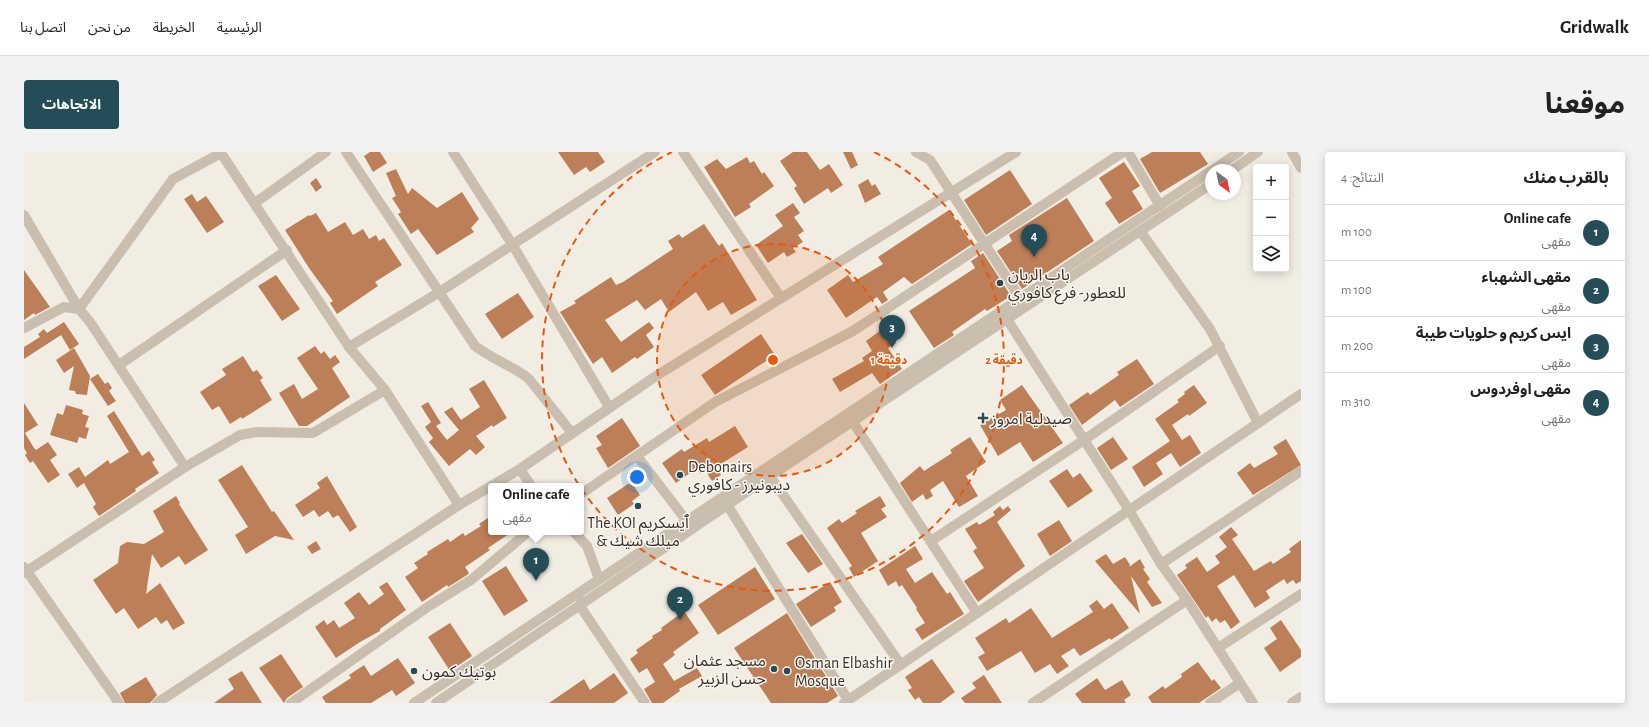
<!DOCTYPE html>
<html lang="ar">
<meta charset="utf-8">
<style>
body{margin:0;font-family:"Alegreya Sans","Noto Sans Arabic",sans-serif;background:#f2f2f2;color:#222;direction:rtl}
.controls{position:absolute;right:12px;top:12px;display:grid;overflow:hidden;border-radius:4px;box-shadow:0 2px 10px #0003}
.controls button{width:36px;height:36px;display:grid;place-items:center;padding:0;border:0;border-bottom:1px solid #e0e0e0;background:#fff;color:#222;font:20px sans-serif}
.compass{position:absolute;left:1181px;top:12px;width:36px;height:36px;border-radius:50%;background:#fff;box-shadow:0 2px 10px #0003;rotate:147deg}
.you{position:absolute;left:613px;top:325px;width:14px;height:14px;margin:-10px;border:3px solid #fff;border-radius:50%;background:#1a73e8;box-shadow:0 0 0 6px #1a73e833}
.badge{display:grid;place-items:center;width:26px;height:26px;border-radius:50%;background:#254d58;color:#fff;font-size:13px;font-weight:700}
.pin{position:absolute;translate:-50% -33px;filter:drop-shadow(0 1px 2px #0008)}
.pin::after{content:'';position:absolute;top:21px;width:14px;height:12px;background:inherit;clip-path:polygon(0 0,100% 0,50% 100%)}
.popup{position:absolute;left:464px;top:331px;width:96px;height:52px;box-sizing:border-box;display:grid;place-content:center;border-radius:4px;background:#fff;filter:drop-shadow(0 1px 3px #0005);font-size:13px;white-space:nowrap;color:#767676}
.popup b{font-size:15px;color:#222}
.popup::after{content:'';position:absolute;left:50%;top:100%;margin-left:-8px;border:8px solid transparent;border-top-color:#fff}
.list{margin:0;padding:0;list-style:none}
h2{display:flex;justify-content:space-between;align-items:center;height:52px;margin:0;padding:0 16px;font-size:17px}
h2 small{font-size:13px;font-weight:400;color:#767676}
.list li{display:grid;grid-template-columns:26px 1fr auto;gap:12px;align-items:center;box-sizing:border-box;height:56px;padding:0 16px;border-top:1px solid #e0e0e0}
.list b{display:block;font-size:15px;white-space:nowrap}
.list p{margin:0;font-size:13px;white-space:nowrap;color:#767676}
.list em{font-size:13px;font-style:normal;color:#767676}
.icon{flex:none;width:22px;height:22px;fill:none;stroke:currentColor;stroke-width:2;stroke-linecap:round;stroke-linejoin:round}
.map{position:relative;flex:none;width:1277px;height:551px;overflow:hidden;direction:ltr;border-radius:4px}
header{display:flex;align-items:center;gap:24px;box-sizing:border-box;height:56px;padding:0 20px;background:#fff;border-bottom:1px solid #e0e0e0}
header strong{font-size:19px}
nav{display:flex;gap:22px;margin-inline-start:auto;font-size:14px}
.intro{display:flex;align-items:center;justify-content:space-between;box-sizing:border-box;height:96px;padding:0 24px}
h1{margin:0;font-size:28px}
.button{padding:10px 18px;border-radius:4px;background:#254d58;color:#fff;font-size:14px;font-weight:700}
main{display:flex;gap:24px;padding:0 24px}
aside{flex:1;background:#fff;border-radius:4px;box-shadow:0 2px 10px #0003}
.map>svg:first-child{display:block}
.building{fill:#bc7f57}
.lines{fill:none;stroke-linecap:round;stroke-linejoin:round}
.minor{stroke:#cabfaf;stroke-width:10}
.ring{fill:none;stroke:#e8590c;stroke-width:2;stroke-dasharray:7 5}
.poi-dot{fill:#254d58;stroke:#faf6ef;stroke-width:1.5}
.labels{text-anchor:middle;stroke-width:3;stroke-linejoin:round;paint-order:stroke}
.poi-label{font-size:16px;fill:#39322c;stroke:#faf6ef;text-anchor:start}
.centre{fill:#e8590c;stroke:#faf6ef;stroke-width:2}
.ring-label{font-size:12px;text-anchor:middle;font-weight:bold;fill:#e8590c;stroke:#faf6ef;stroke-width:3;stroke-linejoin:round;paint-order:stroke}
</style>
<header>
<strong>Gridwalk</strong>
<nav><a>الرئيسية</a><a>الخريطة</a><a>من نحن</a><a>اتصل بنا</a></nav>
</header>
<div class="intro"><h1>موقعنا</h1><a class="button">الاتجاهات</a></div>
<main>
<aside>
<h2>بالقرب منك<small>النتائج: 4</small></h2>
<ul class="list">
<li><span class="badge">1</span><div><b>Online cafe</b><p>مقهى</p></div><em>100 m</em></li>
<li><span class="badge">2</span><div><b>مقهى الشهباء</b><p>مقهى</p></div><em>100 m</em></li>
<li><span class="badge">3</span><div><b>ايس كريم و حلويات طيبة</b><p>مقهى</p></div><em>200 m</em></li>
<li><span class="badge">4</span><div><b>مقهى اوفردوس</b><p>مقهى</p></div><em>310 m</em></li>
</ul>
</aside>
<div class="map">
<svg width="1277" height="551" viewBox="0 0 1277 551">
<rect width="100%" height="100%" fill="#f2ede3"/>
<!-- building -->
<g class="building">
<path d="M346,0H356L363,11L349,20L340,4Z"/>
<path d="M534,0H574L581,10L566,20L562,15L550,23Z"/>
<path d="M769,0H783L796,18L805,12L819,33L807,41L804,36L780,52L770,36L773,34L756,9Z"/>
<path d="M819,0H828L834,13L827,17Z"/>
<path d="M1128,0H1176L1184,12L1136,41L1116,7Z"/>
<path d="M723,5L726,11L730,9L738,22L740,20L750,34L725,52L727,55L711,65L680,15L693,7L702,17Z"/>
<path d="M1100,10L1116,34L1108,39L1119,57L1095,72L1081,51L1088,46L1075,26Z"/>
<path d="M372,17L384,42L388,36L413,56L438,40L455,67L447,76L450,80L413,103L394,77L387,82L374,62L377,60L368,46L372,44L362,21Z"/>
<path d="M986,18L1008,52L962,83L940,48Z"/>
<path d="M292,26L298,35L292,40L286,31Z"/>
<path d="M844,27L848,34L851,32L857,42L841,51L834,33Z"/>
<path d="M168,42L173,50L182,44L200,70L183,81L160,47Z"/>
<path d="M1043,46L1070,89L998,137L973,99L988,89L985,83Z"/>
<path d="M769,51L776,61L770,65L780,79L774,83L779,90L769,96L772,100L763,105L760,100L744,111L732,93L759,74L751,63Z"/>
<path d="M925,58L948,92L888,132L880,125L859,140L864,148L858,152L853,145L822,166L803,138L824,123L829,130L859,112L854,105Z"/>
<path d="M292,61L304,80L321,70L329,83L339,77L345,87L352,83L355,89L360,86L378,113L351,130L354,134L313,162L306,151L309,149L285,116L261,78L285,63L286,64Z"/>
<path d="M680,72L695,94L698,91L733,148L707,163L699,150L684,159L672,140L645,160L637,147L621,158L613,148L581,168L597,190L625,170L630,176L622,183L630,195L613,207L611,205L588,221L578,205L569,212L536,160L552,151L550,149L587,125L592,133L599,130L649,97L644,89L655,82L658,86Z"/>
<path d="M959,101L987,144L963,159L961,157L928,180L930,183L910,196L885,159L951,116L947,109Z"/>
<path d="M0,118L26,155L11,163L10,161L0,168Z"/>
<path d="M252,123L276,157L258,169L234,134Z"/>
<path d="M494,141L510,165L478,187L461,162Z"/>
<path d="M866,167L872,176L865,181L872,191L864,196L878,217L856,232L848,221L816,240L808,227L840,209L838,206L848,199L842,189L857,178L855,175Z"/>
<path d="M40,170L55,192L46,198L37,183L0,207V195L16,185L14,182L20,177L23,181Z"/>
<path d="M737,182L751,203L691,243L677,223Z"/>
<path d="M291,194L297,202L300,199L306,207L311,203L316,210L308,216L326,245L283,274H275L255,241L270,232L278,247L294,237L273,206Z"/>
<path d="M50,196L66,224L63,243L52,242L51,239L45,238L50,214L40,221L32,208Z"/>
<path d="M219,204L229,220L233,218L239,226L236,228L248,248L218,267L217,265L206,272L195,254L188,258L176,240L202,223L198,217Z"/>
<path d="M1113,207L1130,232L1096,255L1091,248L1058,273L1045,253L1064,240L1066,243L1095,223L1093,220Z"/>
<path d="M74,222L81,232L84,230L88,236L85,239L92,249L84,254L66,227Z"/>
<path d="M460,228L483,266L469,275L468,273L452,284L461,295L452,303L446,297L425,314L405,290L409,286L401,275L407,270L397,254L404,250L417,271L412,274L423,288L435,278L420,260L428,255L437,268L456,255L445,237Z"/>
<path d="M998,233L1039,291L1009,310L996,290L974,304L956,273L982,258L976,248Z"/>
<path d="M1170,233L1183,251L1165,264L1164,262L1148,273L1158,288L1166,283L1177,301L1156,315L1147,301L1132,311L1139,322L1120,335L1108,315L1146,289L1131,267L1155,250L1153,248L1161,242L1160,240Z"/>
<path d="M0,251L14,273L1,281L10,296L12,298L24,290L33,303L26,308L36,323L24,331L9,309L6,311L1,303L3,301L0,296Z"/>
<path d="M42,253L59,258L58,262L65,264L61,275L65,276L62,287L55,285L53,291L26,283L33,261L39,263Z"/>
<path d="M90,259L118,304L125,299L131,308L128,310L135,321L111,337L112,339L75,364L69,355L72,352L60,331L53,336L44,322L55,315L61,325L84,308L86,312L105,300L83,264Z"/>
<path d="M598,266L616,294L584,316L572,296L578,293L572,284Z"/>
<path d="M711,274L724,295L692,315L697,323L688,329L681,318L676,322L673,316L652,331L638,311L658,297L660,300L683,286L685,290Z"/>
<path d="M946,285L962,310L942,324L954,344L935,355L919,329L906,338L909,344L902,348L899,342L888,350L876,331L896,314L900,319L928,301L926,298Z"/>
<path d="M1089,285L1104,307L1087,318L1073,296Z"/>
<path d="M1262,287L1277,313L1229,343L1213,321L1226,311L1230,316L1254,302L1249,295Z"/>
<path d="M218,313L248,360L250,359L270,388L251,384L222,402L211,383L224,375L194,328Z"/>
<path d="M1043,317L1049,326L1056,321L1069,339L1044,356L1025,329Z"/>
<path d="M303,324L333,375L326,380L314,363L309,366L304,359L295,365L290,358L279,365L271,353L296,336L293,331Z"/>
<path d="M607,330L616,343L608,349L610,352L594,363L583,346Z"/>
<path d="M152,344L156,351L155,352L184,398L161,413L155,404L137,416L128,402L122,442L136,431L161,471L149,478L143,468L137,472L132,465L114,477L100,456L92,462L69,428L94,411L96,394L103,390L120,392L140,380L129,359Z"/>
<path d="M856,344L862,354L857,357L863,365L837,381L854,409L830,425L825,416L828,414L803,376L815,367L818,371L833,361L831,359Z"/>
<path d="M976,354L979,358L984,354L987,358L973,370L1001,414L954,450L940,429L960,416L949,399L953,396L941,377L953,370L955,373L971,363L969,360Z"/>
<path d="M467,364V380H488L464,396L466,398L441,415L445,421L443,423L424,435L423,433L398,450L381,425L394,416L390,411L404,402L403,400L424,387L426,390L439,381L441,384L457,374L455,372Z"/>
<path d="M1035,368L1048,389L1026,404L1013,382Z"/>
<path d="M1207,375L1214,383L1208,387L1230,419L1247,409L1249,412L1267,400L1265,397L1277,388V429L1272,432L1269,428L1263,432L1260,427L1242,439L1246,446L1231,456L1210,423L1193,434L1216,470L1207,477L1201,468L1196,471L1192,466L1188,470L1184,464L1182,466L1153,423L1163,416L1161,413L1173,405L1183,420L1196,411L1191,404L1203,395L1195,385Z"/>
<path d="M778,382L799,412L784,421L762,391Z"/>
<path d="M292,389L297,397L288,402L283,395Z"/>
<path d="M891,394L899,407L882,417L891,431L908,420L923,442L926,440L940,462L898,488L891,477L901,471L892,457L893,456L878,433L875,435L872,429L864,434L855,418Z"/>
<path d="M1082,402L1089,412L1101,405L1106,413L1105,415L1116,407L1121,416L1119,417L1126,427L1123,430L1138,451L1128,455L1107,424L1116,462L1071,409Z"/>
<path d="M482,414L504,449L480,464L458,429Z"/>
<path d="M731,415L751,447L694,483L674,453Z"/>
<path d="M363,430L382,458L356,477V479L336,490L312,506L291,475L300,468L303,473L310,468L315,476L331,466L320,451L335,440L345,453L360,442L355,435Z"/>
<path d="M806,430L818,450L810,455L812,459L787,475L772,452Z"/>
<path d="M1073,448L1080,457L1088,451L1105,476L1087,488L1086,486L1056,504L1050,496L1037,504L1045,514L1033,522L1026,512L1011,521L997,499L963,519L954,505L961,501L951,486L982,466L985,471L1007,456L1028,486L1069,460L1065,454Z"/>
<path d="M660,459L675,481L649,500L651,503L639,512L650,529L673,516L678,524L655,537L656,539L639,551H628L620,537L631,530L623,516L615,521L606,507L614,501L612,498L629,486L628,484L638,478L637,476Z"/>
<path d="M763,461L814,544L803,551H747L710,496Z"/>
<path d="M1257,468L1277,498V505L1256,520L1240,496L1253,487L1246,476Z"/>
<path d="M426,471L448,504L426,519L404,485Z"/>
<path d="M257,502L279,535L263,546L260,551L235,516Z"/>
<path d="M374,506L391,531L372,544L368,538L347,551H302L298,545L327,526L325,523L340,513L347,524Z"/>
<path d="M908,507L931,540L916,551H899L895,545L891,548L884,538L888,536L881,525Z"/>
<path d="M1174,510L1188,529L1190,527L1197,536L1175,551H1128L1124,545L1139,534L1141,537L1158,525L1157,522Z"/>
<path d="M218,519L238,551H190L210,537L204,527Z"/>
<path d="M590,521L604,541L590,551H525L560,527L566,538Z"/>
<path d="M960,523L978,551H941L937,546L952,536L948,531Z"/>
<path d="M122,525L133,543L126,551H101L96,541Z"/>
<path d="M1073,526L1081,538L1098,528L1107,543L1100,548L1102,551H1058L1051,542Z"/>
</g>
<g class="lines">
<!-- minor -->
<g class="minor">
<path d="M322,0L451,194C468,207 489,214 505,227L548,281"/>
<path d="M429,0L488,92L585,255"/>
<path d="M659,0L757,146"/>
<path d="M892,0L906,8L996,146"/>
<path d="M1104,0L1136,54"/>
<path d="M1268,0L1277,16"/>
<path d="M1189,18L1215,0"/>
<path d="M1208,18L1234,0"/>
<path d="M231,51L302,0"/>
<path d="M0,63L55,157L149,27L197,1L325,195L361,238L435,353"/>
<path d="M1117,80L1186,177L1234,271"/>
<path d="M981,164L1105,358L1137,412L1163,448L1229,551"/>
<path d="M0,176L40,155L55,157L66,170L161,315"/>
<path d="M325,195L414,141L631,0"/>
<path d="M95,213L263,98"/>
<path d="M829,270L953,461"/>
<path d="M613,304L662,368"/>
<path d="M496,317L507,334"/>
<path d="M746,324L877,513"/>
<path d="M557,342L691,250L829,179L1099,0"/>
<path d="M705,349L704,354L824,548"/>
<path d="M550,380L563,394L575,427"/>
<path d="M907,389L1060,288L1196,194"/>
<path d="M1137,412L1277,319"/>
<path d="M0,415L95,551"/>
<path d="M0,421L161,315L216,283L233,280L289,281L361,238"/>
<path d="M557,449L556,454L621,551"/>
<path d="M1194,496L1277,442"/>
<path d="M133,551L435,353L496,317L632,224L992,0"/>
<path d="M267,551L405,454L447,428L504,380"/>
<path d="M390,551L1187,19"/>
<path d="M412,551L746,324L1187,32"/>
<path d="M820,551L1277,242"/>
<path d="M1009,551L1163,448"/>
<path d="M1186,551L1216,531"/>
<path d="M1268,551L1277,545"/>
</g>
</g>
<!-- distance rings -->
<circle cx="749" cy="208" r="116" fill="#e8590c" fill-opacity=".12"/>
<g class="ring">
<circle cx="749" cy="208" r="116"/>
<path d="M850 0A231 231 0 1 1 648 0"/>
</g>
<!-- markers -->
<g class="poi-dot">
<circle cx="976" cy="131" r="4"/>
<path d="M957 260h4v4h4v4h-4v4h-4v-4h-4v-4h4z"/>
<circle cx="656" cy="323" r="4"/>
<circle cx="614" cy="354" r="4"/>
<circle cx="750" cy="517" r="4"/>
<circle cx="390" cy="519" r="4"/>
<circle cx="763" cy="519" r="4"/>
</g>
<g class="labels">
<!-- poi labels -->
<g class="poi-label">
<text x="984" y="128">باب الريان<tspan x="984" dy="18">للعطور- فرع كافوري</tspan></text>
<text x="967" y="272">صيدلية امروز</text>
<text x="664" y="320">Debonairs<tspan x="664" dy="18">ديبونيرز - كافوري</tspan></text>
<text x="614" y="376" text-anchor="middle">The KOI ٱيسكريم<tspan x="614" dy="18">&amp; ميلك شيك</tspan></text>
<text x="742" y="514" text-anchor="end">مسجد عثمان<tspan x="742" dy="18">حسن الزبير</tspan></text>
<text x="771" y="516">Osman Elbashir<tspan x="771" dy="18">Mosque</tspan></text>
<text x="398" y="525">بوتيك كمون</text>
</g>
</g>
<circle cx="749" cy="208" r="6" class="centre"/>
<g class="ring-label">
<text x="865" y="212">1 دقيقة</text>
<text x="980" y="212">2 دقيقة</text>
</g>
</svg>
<div class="controls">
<button>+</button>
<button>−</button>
<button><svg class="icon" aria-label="layers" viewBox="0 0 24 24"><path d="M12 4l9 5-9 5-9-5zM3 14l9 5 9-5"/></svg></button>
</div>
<svg class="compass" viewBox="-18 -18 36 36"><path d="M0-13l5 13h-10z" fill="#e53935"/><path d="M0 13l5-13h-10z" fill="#767676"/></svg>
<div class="you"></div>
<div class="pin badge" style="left:512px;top:429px">1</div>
<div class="popup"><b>Online cafe</b>مقهى</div>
<div class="pin badge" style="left:656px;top:468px">2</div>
<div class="pin badge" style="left:868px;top:196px">3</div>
<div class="pin badge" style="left:1010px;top:105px">4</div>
</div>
</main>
